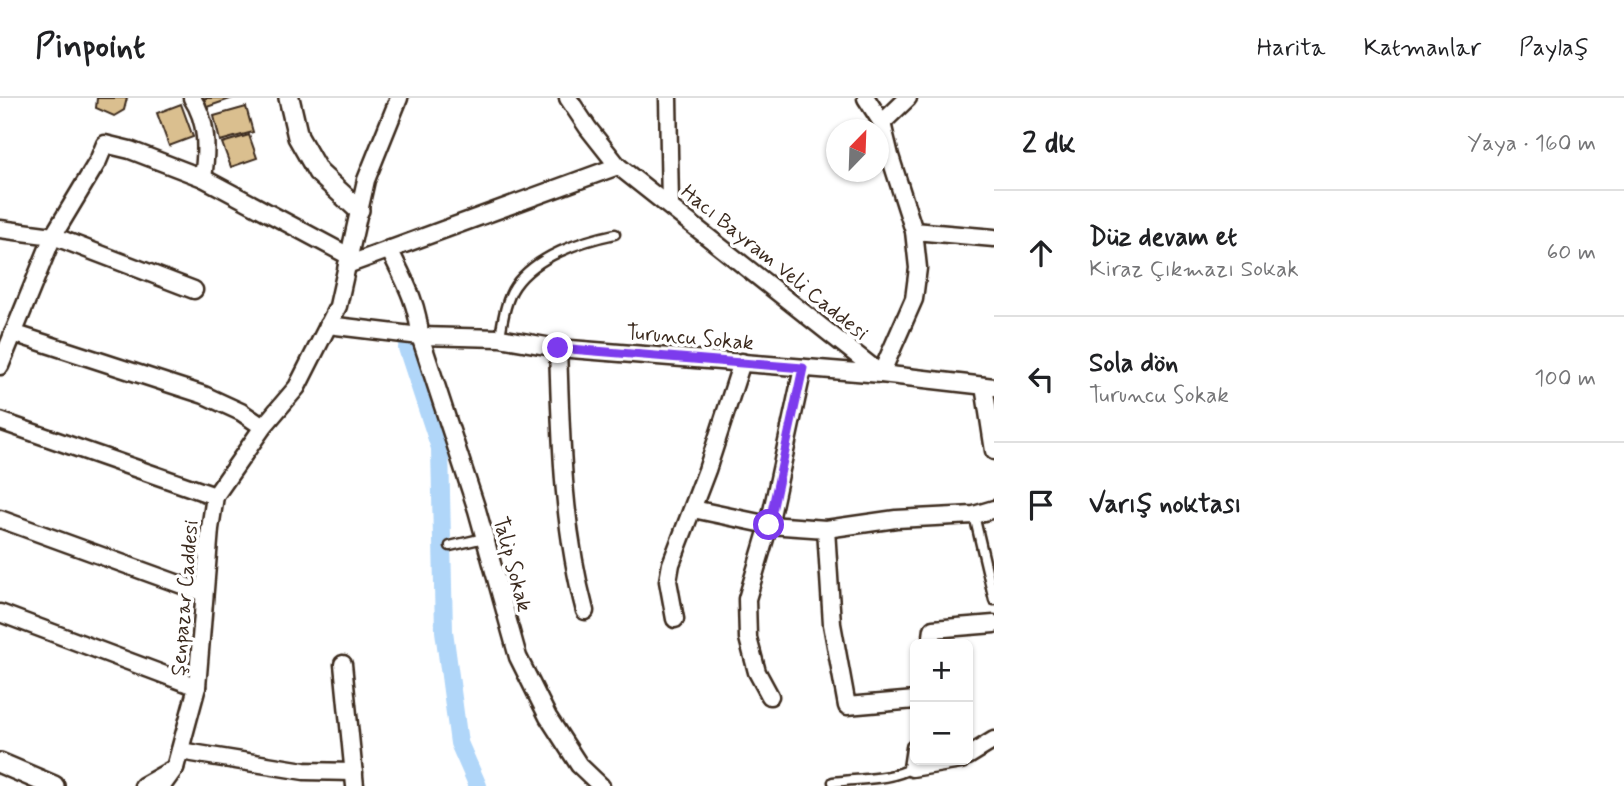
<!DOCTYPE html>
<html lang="tr">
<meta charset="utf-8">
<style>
body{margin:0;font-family:Mynerve,sans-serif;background:#f6f6f6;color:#202124}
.controls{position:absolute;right:21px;bottom:21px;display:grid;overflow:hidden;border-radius:10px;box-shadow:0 2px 5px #0004}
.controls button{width:63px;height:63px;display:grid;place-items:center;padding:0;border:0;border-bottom:2px solid #e0e0e0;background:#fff;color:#202124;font:35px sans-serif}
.compass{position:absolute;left:826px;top:21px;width:63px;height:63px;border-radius:50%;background:#fff;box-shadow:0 2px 5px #0004;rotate:23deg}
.stop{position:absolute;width:21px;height:21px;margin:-16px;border:5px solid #7c3aed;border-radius:50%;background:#fff}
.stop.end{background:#7c3aed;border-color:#fff;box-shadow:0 2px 7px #0008}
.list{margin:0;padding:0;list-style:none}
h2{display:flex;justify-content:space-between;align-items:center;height:91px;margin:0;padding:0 28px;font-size:30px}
h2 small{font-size:23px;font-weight:400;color:#757577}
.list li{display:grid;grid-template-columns:46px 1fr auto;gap:21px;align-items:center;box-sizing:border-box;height:126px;padding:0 28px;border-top:2px solid #e0e0e0}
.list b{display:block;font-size:26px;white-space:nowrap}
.list p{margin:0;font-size:23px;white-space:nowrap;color:#757577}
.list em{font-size:23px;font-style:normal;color:#757577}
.icon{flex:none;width:38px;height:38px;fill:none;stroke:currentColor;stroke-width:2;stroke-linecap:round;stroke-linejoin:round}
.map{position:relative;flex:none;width:994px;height:688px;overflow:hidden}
header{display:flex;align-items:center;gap:42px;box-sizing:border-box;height:98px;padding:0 35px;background:#fff;border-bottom:2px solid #e0e0e0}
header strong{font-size:33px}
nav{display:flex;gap:38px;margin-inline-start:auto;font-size:24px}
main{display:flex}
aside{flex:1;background:#fff}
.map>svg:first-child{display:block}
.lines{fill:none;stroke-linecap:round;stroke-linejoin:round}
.canal{stroke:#b0d6f9;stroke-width:18}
.building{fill:#dabf8f;stroke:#3b2a1e;stroke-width:2}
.service-casing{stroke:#3b2a1e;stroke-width:13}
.minor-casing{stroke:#3b2a1e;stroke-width:21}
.tertiary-casing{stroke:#3b2a1e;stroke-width:24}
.service{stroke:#fff;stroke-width:8}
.minor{stroke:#fff;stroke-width:16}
.tertiary{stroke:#fff;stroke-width:19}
.route{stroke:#7c3aed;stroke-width:9}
.labels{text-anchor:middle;stroke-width:7;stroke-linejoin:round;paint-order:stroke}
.street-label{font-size:21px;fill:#3b2a1e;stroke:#fff}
</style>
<header>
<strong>Pinpoint</strong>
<nav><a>Harita</a><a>Katmanlar</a><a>Paylaş</a></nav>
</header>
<main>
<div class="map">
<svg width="994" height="688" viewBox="0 0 994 688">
<rect width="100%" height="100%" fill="#fff"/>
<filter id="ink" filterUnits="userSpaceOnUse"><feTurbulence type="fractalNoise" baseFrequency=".0143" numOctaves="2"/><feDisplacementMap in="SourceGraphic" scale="14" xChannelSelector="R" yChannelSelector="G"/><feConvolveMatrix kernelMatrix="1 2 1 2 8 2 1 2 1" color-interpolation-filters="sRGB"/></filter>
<g filter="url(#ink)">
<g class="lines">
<!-- canal -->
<path class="canal" d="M407,250L440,350L444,533L459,645L478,688"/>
</g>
<!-- building -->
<g class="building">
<path d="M97,0H127L124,12L114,18L96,10Z"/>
<path d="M204,0H233L207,9Z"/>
<path d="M181,6L193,39L169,48L157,15Z"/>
<path d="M246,9L253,34L220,43L214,18Z"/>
<path d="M249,37L257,60L231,69L222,45Z"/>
</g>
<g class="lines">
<!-- service casing -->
<g class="service-casing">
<g id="service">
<path d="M500,240C502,224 506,201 515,188C536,158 581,143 615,136"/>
<path d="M974,417L994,502"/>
<path d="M450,448L484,440"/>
<path d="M833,684C860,680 888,683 912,670"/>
</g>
</g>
<!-- minor casing -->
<g class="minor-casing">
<g id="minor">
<path d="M568,0L588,30L618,68L881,276L994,289"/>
<path d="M668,0L670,107"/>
<path d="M882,25L908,0"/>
<path d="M203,80L349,158"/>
<path d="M0,131L53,138L194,192"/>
<path d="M914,133L994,140"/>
<path d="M389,151C403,180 418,205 420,238L477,412L518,559L548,619L579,667L601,688"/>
<path d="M347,167L618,68"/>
<path d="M328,227L420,238L500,240L558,250L881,276L914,201L918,170L914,133L890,58L882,25L866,0"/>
<path d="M13,235L204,297L241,314L263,329"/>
<path d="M558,250C561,339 562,427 585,513"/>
<path d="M0,268L53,138L98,63L105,46L130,52L203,80C207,52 208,24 192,0"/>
<path d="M984,288L994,353"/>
<path d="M0,323L215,398"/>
<path d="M693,411L769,427L826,431L896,421L974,417L994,411"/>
<path d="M0,421L204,495"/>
<path d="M826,431L832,526L847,608L915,602"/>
<path d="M0,515L197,589"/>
<path d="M675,521L668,483L671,466L707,372L742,264"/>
<path d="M931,546L933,531L994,526"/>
<path d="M343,566L355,688"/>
<path d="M770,598L757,574L748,540L747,501L769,427L803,270"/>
<path d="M915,650L912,670L961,662"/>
<path d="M180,653L304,673L354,674"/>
<path d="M968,658L994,642"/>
<path d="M175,670L197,589L210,431L215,398L263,329L297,289L338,208L366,82L399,0"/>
<path d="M143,688L175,670L162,688"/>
</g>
</g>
<!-- tertiary casing -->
<g class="tertiary-casing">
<g id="tertiary">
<path d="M289,0L298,39L318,74L359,112"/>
<path d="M0,665L54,688"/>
</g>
</g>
<!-- service -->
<use href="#service" class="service"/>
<!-- minor -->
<use href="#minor" class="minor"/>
<!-- tertiary -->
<use href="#tertiary" class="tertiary"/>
</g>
</g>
<g class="lines" filter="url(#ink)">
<!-- route -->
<path class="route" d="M558,250L803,270L769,427"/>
</g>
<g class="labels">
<!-- street labels -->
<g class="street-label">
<text transform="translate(775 164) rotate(39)" y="7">Hacı Bayram Veli Caddesi</text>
<text transform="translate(690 239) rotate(5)" y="7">Turuncu Sokak</text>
<text transform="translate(513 466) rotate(75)" y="7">Talip Sokak</text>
<text transform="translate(184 500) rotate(-85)" y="7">Şenpazar Caddesi</text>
</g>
</g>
</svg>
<div class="controls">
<button>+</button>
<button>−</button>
</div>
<svg class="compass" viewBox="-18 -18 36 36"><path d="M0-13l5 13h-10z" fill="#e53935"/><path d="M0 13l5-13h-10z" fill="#757577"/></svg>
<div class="stop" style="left:769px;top:427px"></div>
<div class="stop end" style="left:558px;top:250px"></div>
</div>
<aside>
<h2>2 dk<small>Yaya · 160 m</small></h2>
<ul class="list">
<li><svg class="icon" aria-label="ahead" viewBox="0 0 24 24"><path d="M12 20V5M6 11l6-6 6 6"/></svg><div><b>Düz devam et</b><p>Kiraz Çıkmazı Sokak</p></div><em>60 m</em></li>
<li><svg class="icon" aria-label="left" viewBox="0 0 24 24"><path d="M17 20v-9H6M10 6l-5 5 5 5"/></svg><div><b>Sola dön</b><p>Turuncu Sokak</p></div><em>100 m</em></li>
<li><svg class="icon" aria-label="arrive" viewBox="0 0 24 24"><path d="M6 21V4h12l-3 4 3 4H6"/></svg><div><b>Varış noktası</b></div></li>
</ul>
</aside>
</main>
